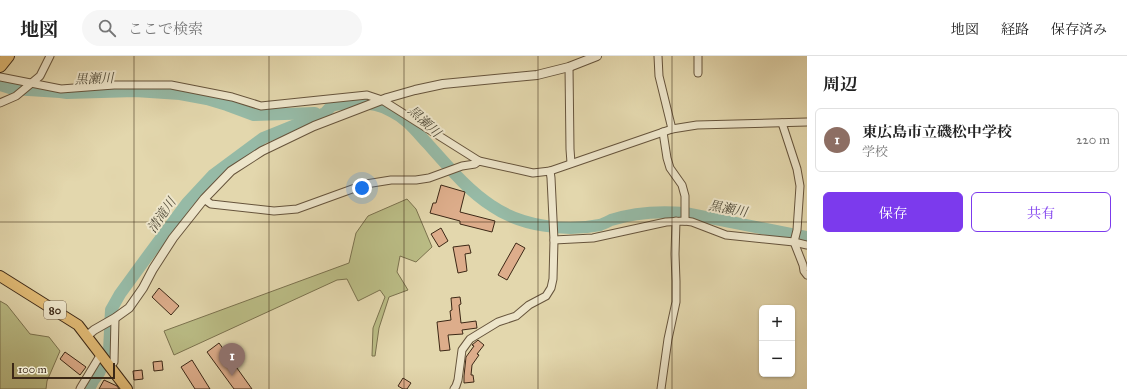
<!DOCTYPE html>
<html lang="ja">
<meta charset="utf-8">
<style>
body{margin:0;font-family:"IM FELL Great Primer","Noto Serif JP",serif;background:#f6f6f6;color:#222}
.controls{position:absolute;right:12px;bottom:12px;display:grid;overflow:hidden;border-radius:6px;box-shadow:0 1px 3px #0004}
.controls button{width:36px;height:36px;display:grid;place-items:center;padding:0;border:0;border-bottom:1px solid #e0e0e0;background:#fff;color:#222;font:20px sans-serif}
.scale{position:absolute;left:12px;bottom:10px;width:103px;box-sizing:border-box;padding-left:4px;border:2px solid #3c2816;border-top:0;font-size:11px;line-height:14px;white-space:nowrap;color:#3c2816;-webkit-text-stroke:3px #ede5ca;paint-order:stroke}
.you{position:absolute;left:362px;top:132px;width:14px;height:14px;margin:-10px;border:3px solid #fff;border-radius:50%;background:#1a73e8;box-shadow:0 0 0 6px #1a73e833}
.badge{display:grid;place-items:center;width:26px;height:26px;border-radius:50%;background:#7c3aed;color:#fff;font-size:13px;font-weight:700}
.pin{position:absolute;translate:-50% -33px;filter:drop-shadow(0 1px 2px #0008)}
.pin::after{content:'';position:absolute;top:21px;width:14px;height:12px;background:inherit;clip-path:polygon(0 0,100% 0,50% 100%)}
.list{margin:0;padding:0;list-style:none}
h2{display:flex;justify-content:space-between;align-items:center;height:52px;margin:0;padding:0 16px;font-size:17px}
h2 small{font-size:13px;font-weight:400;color:#767676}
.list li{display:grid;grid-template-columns:26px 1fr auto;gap:12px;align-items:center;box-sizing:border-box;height:64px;margin:0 8px 8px;padding:0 8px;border:1px solid #e0e0e0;border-radius:6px}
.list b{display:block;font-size:15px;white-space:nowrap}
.list p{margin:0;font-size:13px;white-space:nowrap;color:#767676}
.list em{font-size:13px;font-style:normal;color:#767676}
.actions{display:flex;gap:8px;padding:12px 16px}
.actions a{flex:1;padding:9px 0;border:1px solid #7c3aed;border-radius:6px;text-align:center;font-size:14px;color:#7c3aed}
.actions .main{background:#7c3aed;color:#fff}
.icon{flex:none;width:22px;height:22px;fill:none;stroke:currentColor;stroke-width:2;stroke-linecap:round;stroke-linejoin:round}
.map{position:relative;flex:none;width:807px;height:333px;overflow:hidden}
header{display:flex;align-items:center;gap:24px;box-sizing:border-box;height:56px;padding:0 20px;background:#fff;border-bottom:1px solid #e0e0e0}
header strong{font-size:19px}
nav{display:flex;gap:22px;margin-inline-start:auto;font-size:14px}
.search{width:280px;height:36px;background:#f6f6f6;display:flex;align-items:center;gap:10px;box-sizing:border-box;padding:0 14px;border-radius:22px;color:#767676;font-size:15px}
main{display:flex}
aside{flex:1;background:#fff}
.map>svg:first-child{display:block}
.green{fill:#babc85;stroke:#7b724e}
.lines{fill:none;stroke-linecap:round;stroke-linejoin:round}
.river{stroke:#96baa6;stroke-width:12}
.building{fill:#ddad8b;stroke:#3c2816}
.minor-casing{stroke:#66543c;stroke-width:9}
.tertiary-casing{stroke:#66543c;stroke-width:10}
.primary-casing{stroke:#3c2816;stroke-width:12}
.motorway-casing{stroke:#3c2816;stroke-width:14}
.minor{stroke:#ede5ca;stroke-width:7}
.tertiary{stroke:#ede5ca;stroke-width:8}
.primary{stroke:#e2bc76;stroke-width:10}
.motorway{stroke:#e2bc76;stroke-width:12}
.grid{fill:none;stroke:#3c2816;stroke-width:1;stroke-opacity:0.55}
.labels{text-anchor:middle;stroke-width:4;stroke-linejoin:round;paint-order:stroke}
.shield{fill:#ede5ca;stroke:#71614c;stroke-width:1}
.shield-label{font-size:11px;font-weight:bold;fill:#3c2816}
.water-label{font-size:13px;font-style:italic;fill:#524c3a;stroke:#ede5ca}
</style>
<header>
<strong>地図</strong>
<div class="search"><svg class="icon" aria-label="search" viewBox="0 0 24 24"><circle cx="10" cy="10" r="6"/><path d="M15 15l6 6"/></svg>ここで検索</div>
<nav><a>地図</a><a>経路</a><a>保存済み</a></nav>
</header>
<main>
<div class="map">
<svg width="807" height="333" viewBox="0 0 807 333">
<rect width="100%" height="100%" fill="#e3d7ad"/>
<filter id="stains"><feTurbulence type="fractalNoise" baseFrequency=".005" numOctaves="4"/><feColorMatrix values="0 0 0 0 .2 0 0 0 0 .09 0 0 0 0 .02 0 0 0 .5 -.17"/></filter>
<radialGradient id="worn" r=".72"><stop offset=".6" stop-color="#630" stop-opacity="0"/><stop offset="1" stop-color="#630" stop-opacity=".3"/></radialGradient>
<!-- green -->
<g class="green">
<path d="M407,143L416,153L432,191L416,206L400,200L397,216L408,234L389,241L379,272L375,300H372L373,272L385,241L380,234L358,245L347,223L337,224L174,299L164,275L349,207L356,177L368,160Z"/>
<path d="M0,245L7,249L30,278L49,281L60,295L47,325L46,333H0Z"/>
</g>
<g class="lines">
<!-- river -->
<g class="river">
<path d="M0,29L13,33L60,36L67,37L135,35L180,38L207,43L227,49L254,59L315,57"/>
<path d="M89,333L93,325L99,317L109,295L111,254L120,238L147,201L187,147L213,119L263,82L325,57C327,55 330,51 332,50C337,48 350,47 356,47C367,47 381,49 391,55C406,62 416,75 427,87C446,108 467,134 492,150C521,170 565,176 600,169C603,168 607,166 611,164C635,156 660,155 685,157L807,181"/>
</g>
</g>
<!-- building -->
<g class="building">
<path d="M441,129L465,136L460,156L495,165L492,176L460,168V165L430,157L433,147H436Z"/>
<path d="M441,172L448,185L439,191L431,178Z"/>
<path d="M516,187L525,192L507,224L498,219Z"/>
<path d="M469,189L471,197L465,198L467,215L458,217L453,191Z"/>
<path d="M159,232L179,250L171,259L152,241Z"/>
<path d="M460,241L461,248L459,249L461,267L476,265L477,272L462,274L463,278L448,279L450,294L440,295L437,266L451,264L450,255L452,254L451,242Z"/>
<path d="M478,284L484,289L477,298L479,299L472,309L471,319H473L474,326L464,327V320L466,301L474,290L472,289Z"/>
<path d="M219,287L252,333H234L207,296Z"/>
<path d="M65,296L86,311L80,319L60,303Z"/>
<path d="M192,304L210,333H195L181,311Z"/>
<path d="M162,305L163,314L154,315L153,306Z"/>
<path d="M142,314L143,323L134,324L133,315Z"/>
<path d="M403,322L411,327L407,333H403L398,330Z"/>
<path d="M104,324L117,330L119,333H99Z"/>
</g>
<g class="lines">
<!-- minor casing -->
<g class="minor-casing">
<g id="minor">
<path d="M658,0L659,20L672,73"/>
<path d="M569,11L570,93L571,107"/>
<path d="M698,17V0"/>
<path d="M0,21L61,33L114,29H171L232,41L261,50L367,39L382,44L479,105L533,117L550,115L672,73L697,69L807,66"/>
<path d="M0,47L16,40L40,20L50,0"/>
<path d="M782,67L797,113L800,130L797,174L794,186L803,209L804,215L807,219"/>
<path d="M663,76L667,102L670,112L682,129L685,140V165"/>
<path d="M204,143L211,148L274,155L297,153L366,128L391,124H416L429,122L462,110L475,108L479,105"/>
<path d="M554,184L593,182L666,166L685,165L692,166L726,179L794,186L807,189"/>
<path d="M110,310L114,306L115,262"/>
<path d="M80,333L81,331L101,298"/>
<path d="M454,333L456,330L458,324L462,294L470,283L498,266L516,260L529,249L546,240L551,232L553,223L554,184L551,122L550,115"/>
<path d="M661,333L668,283L676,246V225L675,198L676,165"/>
</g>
</g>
<!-- tertiary casing -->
<g class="tertiary-casing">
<path id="tertiary" d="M87,280L94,274L115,262L129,252L143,232L153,213L173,182L204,143L231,115L262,95L314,70L387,42L415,34L443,28L537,19L569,11L597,0"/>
</g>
<!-- primary casing -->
<g class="primary-casing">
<path id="primary" d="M0,220L78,269L127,333"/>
</g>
<!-- motorway casing -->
<g class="motorway-casing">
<path id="motorway" d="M0,10L8,0"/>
</g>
<!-- minor -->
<use href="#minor" class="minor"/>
<!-- tertiary -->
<use href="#tertiary" class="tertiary"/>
<!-- primary -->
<use href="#primary" class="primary"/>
<!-- motorway -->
<use href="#motorway" class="motorway"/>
</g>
<!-- grid -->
<path class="grid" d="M134,0V333M269,0V333M404,0V333M538,0V333M672,0V333M0,166H807"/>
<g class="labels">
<!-- shield labels -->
<rect class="shield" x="44" y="245" width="22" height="18" rx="3"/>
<g class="shield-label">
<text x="55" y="258">80</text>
</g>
<!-- water labels -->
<g class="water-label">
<text transform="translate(94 22) rotate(-2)" y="5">黒瀬川</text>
<text transform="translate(425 65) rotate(43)" y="5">黒瀬川</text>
<text transform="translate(728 152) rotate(11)" y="5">黒瀬川</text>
<text transform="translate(161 159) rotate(-55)" y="5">清滝川</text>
</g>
</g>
<rect width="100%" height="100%" filter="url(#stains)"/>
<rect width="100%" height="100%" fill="url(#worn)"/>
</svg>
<div class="controls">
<button>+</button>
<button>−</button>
</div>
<div class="scale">100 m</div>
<div class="you"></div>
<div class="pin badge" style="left:232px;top:320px;background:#8d6e63">1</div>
</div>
<aside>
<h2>周辺<small></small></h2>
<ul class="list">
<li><span class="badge" style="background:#8d6e63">1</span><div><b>東広島市立磯松中学校</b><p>学校</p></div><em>220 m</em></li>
</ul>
<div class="actions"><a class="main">保存</a><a>共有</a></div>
</aside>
</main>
